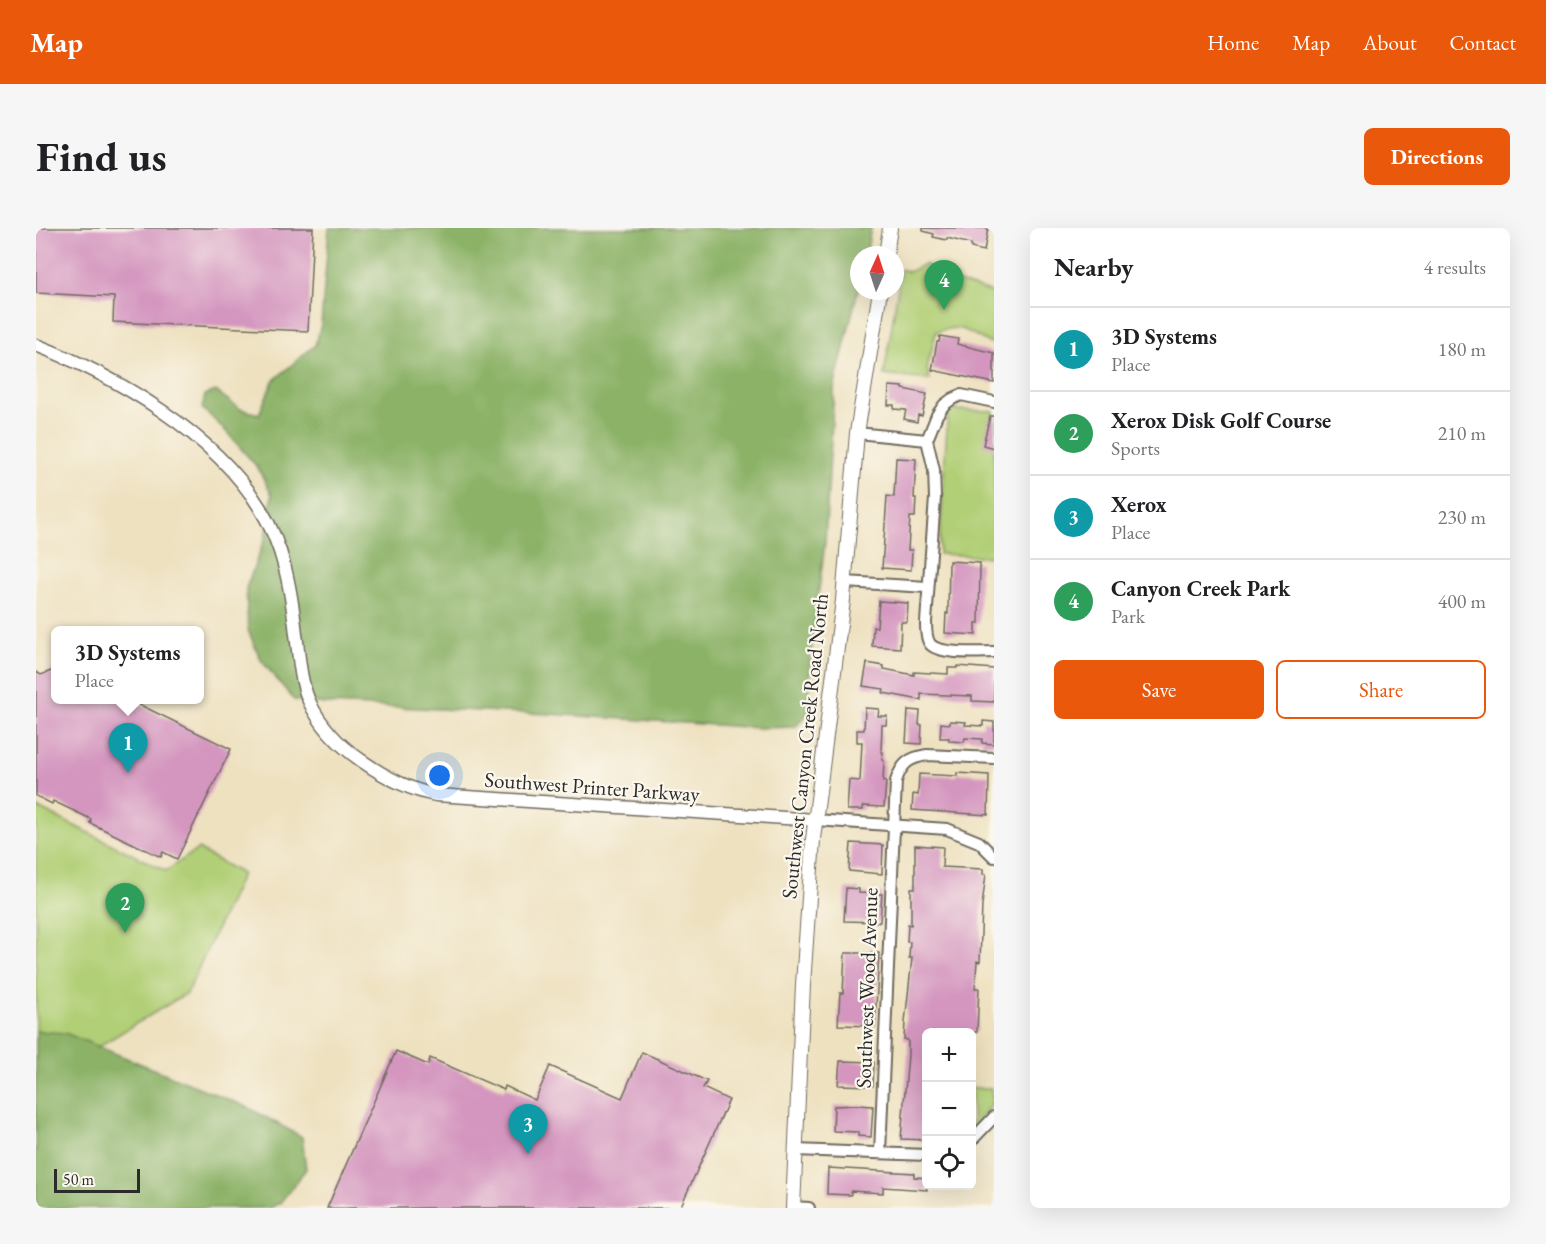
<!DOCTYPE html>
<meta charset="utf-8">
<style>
body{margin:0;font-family:"EB Garamond",serif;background:#f6f6f6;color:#202124}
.controls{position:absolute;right:18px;bottom:18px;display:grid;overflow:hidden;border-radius:9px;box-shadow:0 6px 24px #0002}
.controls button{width:54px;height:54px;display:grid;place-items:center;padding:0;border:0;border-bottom:2px solid #e0e0e0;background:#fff;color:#202124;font:30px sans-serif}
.compass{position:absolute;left:814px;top:18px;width:54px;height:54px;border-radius:50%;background:#fff;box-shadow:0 6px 24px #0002;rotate:3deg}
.scale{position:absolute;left:18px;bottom:15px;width:86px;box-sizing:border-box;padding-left:6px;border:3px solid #2b2b2b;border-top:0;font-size:16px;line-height:21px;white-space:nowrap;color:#2b2b2b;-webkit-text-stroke:4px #fbf7ec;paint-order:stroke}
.you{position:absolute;left:404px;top:548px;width:21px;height:21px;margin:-15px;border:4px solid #fff;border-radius:50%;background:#1a73e8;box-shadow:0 0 0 9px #1a73e833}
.badge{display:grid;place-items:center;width:39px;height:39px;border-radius:50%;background:#ea580c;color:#fff;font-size:20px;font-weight:700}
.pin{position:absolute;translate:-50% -50px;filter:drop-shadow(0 2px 3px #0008)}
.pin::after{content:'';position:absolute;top:32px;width:21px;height:18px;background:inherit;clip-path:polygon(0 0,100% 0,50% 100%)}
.popup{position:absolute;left:15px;top:398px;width:153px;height:78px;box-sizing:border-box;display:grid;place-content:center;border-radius:9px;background:#fff;filter:drop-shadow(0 2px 4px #0005);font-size:20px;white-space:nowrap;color:#757577}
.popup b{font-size:22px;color:#202124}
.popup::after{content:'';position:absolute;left:50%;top:100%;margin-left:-12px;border:12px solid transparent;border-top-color:#fff}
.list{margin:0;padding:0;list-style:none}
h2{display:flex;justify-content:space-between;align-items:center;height:78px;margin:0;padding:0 24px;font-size:26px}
h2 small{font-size:20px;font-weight:400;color:#757577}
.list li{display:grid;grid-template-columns:39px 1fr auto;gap:18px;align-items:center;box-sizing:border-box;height:84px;padding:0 24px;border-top:2px solid #e0e0e0}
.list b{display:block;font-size:22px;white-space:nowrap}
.list p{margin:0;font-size:20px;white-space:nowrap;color:#757577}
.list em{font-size:20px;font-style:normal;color:#757577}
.actions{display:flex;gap:12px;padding:18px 24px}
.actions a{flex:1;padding:14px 0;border:2px solid #ea580c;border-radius:9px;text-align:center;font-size:21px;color:#ea580c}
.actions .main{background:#ea580c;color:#fff}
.icon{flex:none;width:33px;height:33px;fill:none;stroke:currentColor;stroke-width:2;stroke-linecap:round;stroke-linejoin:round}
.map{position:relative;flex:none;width:958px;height:980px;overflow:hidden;border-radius:9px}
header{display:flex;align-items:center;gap:36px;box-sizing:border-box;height:84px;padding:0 30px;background:#ea580c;color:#fff}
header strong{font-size:28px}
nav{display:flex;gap:33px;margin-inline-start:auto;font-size:21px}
.intro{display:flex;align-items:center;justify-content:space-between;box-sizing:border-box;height:144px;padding:0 36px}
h1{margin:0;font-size:42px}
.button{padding:15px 27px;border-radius:9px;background:#ea580c;color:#fff;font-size:21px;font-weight:700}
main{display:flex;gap:36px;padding:0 36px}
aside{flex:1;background:#fff;border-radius:9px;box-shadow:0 6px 24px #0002}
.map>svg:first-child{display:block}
.green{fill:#b1cf76;stroke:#6e7d50;stroke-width:1.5}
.forest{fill:#8cb267;stroke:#5c6e49;stroke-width:1.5}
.building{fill:#d496bf}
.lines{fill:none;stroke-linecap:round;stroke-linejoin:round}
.minor-casing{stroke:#6f6b5f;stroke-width:14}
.tertiary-casing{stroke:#6f6b5f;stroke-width:15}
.secondary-casing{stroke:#6f6b5f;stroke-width:16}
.minor{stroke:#fff;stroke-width:10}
.tertiary{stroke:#fff;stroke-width:12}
.secondary{stroke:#fff;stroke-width:14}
.labels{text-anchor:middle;stroke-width:4.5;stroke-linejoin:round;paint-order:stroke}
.street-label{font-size:21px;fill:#2b2b2b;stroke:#fbf7ec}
</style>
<header>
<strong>Map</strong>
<nav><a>Home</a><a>Map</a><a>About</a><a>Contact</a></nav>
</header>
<div class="intro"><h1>Find us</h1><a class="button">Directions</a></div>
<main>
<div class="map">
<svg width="958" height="980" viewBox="0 0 958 980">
<rect width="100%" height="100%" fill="#fbf7ec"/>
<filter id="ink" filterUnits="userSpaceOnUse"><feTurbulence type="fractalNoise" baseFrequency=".0167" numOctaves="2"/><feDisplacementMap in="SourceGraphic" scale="12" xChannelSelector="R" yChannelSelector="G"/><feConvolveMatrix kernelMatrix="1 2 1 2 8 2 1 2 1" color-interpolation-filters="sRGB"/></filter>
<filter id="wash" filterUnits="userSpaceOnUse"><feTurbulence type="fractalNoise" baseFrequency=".008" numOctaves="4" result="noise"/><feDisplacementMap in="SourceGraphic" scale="24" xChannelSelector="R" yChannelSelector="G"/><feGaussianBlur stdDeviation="1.35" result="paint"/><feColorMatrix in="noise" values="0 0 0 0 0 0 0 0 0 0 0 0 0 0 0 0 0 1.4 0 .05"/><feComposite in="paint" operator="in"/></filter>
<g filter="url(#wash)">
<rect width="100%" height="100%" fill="#eee1c0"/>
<!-- green -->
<g class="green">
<path d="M888,36L919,53L958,65V113L953,115C931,103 925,95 900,104L891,141L894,152L848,147L865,41L873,44Z"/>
<path d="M912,182L958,183V329L903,326Z"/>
<path d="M0,579L130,643L162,621L206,646L151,765L25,841L0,802Z"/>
<path d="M936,860H955L957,874L936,901Z"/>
</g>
<!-- forest -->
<g class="forest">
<path d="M293,0H835L830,27H823V58L798,160L789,314L774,433L773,484L759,499L724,500L513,486L289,476L258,472L225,432L212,402L210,360L229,310L236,267L222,240L188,201L166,180L169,167L180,163L204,181L223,186L237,153L279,117L285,97Z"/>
<path d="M0,803L29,805L211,879L266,909L270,941L244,975L234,980H0Z"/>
</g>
<g id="blocks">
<!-- building -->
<g class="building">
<path d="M0,0H277L272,103L77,94L78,69L0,65Z"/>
<path d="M887,0H952L948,23L935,20V16L911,10V12L897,9L898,6L887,3Z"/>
<path d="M904,108L922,111L921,116L958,125V155L896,142L901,114H903Z"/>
<path d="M853,158L867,159V161L891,166L886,188L882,187L881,194L868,191L870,182L858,181V177H852Z"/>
<path d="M954,188H958V220L947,217Z"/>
<path d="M860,230L880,231L878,270H880L879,289H874L872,322H876L875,342L846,340L851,268L858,269Z"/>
<path d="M913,333L944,335L943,395H940V407L909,405L910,385L912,386Z"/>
<path d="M843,373L872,375L871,394H865L864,420L836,418L837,399H841Z"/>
<path d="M831,435L848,438V441L878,447V444L912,446V440H921V438L958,441V474L936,473V468L885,466V472L847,465L848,461L827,458Z"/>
<path d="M20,441V471H92L195,521L141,631L127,624L125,629L54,595L55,591L17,573L16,576L0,568V444L5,447Z"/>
<path d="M829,480L843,481L842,488H851L850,497H846L845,524H847L846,532L848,533L847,553H850L848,579L827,578V582H811L813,552L824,553L826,514H821V502H828Z"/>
<path d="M872,482L884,483L883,497H886L885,516L870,515Z"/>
<path d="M914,493L930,494L929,497L947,498V493L958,494V516L946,515V511L929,510L928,514L913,513V510H904L905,495L914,496Z"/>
<path d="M921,545L953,547L952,587L876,582L877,566L882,567L883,546L921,548Z"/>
<path d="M815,615L847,617L846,646L813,643Z"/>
<path d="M879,617L907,619L906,639L947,641V646H950L946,677L944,734L941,733L939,760H943L941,804H891V912L865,911L872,827V812L868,811L869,794L876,730H873L874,714H871L872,696L875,697V660H879Z"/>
<path d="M810,660L823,661V665L846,666L844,694L808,693Z"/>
<path d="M809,725H843L839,798L802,797L804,765H807Z"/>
<path d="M360,823L392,837L394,830L468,862L469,858L499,872L514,838L586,870L606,824L671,853L667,860L693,872L644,980H291Z"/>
<path d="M804,833L838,834L837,858L802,857Z"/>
<path d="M821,877L837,878L835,909L822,908V904L797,903L798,878Z"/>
<path d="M792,940L878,945V949L891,950V962L847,959V965L815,963V967L791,966Z"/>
</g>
</g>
</g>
<g filter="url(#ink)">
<use href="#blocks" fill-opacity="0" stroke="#6f6b5f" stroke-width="1.5"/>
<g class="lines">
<!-- minor casing -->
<g class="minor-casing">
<g id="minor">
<path d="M958,174L925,167L916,171L908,177L901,187L891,212L898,242L899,270L890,394C890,401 890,412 895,417C906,427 944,424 958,424"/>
<path d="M821,205L891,212"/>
<path d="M809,354L891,359"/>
<path d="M779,592L911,601L943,614L958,629"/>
<path d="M936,912L958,889"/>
<path d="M759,922L891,927"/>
<path d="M844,925L860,553C866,535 873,530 891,527L958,530"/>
<path d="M757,979L773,980"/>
</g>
</g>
<!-- tertiary casing -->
<g class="tertiary-casing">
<path id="tertiary" d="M0,117C80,148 179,206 224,280C248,319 255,361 260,406C263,428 264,452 273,473C284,497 304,518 326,533C349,549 373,562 400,567L779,592"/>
</g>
<!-- secondary casing -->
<g class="secondary-casing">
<g id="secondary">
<path d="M850,27L854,0"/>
<path d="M757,980L767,757L777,611L807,372L821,205L844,63"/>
</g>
</g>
<!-- minor -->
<use href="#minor" class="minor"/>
<!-- tertiary -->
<use href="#tertiary" class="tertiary"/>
<!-- secondary -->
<use href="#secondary" class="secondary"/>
</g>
</g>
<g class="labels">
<!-- street labels -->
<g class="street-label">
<text transform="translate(769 518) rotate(-84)" y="7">Southwest Canyon Creek Road North</text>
<text transform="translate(556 559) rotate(4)" y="7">Southwest Printer Parkway</text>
<text transform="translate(831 760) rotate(-88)" y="7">Southwest Wood Avenue</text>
</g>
</g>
</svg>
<div class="controls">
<button>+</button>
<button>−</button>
<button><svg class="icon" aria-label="locate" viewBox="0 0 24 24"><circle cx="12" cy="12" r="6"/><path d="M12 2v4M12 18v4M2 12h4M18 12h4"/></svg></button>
</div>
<svg class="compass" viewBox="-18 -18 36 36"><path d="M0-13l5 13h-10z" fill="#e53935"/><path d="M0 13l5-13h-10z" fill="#757577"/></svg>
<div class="scale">50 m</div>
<div class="you"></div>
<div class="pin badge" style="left:92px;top:545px;background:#0f9aa8">1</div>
<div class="popup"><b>3D Systems</b>Place</div>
<div class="pin badge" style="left:89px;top:705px;background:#2e9e5b">2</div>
<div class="pin badge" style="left:492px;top:926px;background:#0f9aa8">3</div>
<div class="pin badge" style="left:908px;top:82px;background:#2e9e5b">4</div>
</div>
<aside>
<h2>Nearby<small>4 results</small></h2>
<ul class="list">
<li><span class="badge" style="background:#0f9aa8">1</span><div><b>3D Systems</b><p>Place</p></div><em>180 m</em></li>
<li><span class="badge" style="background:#2e9e5b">2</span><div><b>Xerox Disk Golf Course</b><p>Sports</p></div><em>210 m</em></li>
<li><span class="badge" style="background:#0f9aa8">3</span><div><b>Xerox</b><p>Place</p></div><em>230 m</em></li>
<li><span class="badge" style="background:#2e9e5b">4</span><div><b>Canyon Creek Park</b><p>Park</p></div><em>400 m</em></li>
</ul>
<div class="actions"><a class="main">Save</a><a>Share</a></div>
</aside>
</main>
